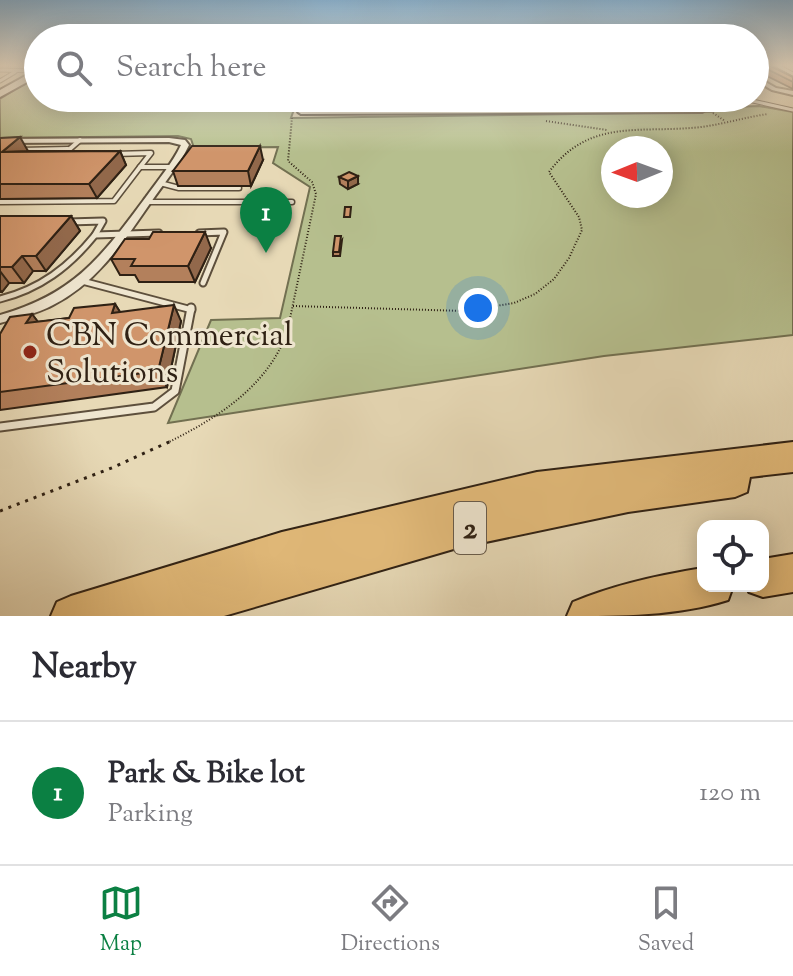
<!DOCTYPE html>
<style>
body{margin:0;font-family:"Sorts Mill Goudy",serif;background:#f2f2f3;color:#2b2b33}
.controls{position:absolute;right:24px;bottom:24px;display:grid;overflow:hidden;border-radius:16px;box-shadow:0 4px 20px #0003}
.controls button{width:72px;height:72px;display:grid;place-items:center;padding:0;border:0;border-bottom:2px solid #e1e1e2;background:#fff;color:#2b2b33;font:40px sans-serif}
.compass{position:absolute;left:601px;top:136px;width:72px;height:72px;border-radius:50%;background:#fff;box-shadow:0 4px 20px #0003;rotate:269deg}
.you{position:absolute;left:478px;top:308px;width:28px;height:28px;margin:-20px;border:6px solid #fff;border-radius:50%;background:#1a73e8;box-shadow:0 0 0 12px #1a73e833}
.badge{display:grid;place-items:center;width:52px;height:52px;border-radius:50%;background:#0b8043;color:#fff;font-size:26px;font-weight:700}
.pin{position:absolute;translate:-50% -66px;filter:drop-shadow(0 2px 4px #0008)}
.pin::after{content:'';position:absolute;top:42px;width:28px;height:24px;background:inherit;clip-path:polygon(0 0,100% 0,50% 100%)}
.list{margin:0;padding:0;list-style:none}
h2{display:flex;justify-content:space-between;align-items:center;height:104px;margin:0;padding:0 32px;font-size:34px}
h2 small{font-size:26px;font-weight:400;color:#7c7c81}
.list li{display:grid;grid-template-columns:52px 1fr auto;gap:24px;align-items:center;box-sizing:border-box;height:144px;padding:0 32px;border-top:2px solid #e1e1e2}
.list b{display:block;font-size:30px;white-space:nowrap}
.list p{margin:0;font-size:26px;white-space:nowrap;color:#7c7c81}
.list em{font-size:26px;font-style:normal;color:#7c7c81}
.icon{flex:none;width:44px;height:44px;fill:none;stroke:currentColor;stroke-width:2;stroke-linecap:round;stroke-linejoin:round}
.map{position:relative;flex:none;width:793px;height:616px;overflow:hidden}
.search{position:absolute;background:#fff;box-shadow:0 4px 20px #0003;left:24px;right:24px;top:24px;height:88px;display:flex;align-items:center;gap:20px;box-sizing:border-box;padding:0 28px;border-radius:44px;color:#7c7c81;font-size:30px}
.sheet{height:248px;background:#fff}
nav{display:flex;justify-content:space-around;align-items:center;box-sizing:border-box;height:112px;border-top:2px solid #e1e1e2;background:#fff;font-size:22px;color:#7c7c81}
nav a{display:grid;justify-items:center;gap:4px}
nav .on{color:#0b8043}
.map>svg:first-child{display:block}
.green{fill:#b6bf8e;stroke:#727051;stroke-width:2;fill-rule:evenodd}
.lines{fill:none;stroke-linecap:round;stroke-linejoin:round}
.lane-far3-casing{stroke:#5d4f3c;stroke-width:5}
.lane-far2-casing{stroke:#5d4f3c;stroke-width:7}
.lane-far1-casing{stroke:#5d4f3c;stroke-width:9}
.lane-casing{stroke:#5d4f3c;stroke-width:11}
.street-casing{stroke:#5d4f3c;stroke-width:4}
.secondary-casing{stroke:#2f2114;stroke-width:4}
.highway-casing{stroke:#2f2114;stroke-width:4}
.path-far1{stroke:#2f2114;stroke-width:2;stroke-dasharray:1 2;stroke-linecap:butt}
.path{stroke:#2f2114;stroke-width:3;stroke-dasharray:3 6;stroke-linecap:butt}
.lane-far3{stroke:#efe6d0;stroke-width:3}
.lane-far2{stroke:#efe6d0;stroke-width:4}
.lane-far1{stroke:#efe6d0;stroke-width:5}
.lane{stroke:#efe6d0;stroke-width:7}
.street{fill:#efe6d0;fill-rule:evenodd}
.secondary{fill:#efe6d0;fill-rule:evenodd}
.highway{fill:#e4bc7b;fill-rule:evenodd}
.wall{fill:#b3805c;stroke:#2f2114;stroke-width:2}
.shaded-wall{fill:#92684b;stroke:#2f2114;stroke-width:2}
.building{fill:#d0956b;stroke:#2f2114;stroke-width:2}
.poi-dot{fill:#8f2418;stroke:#efe6d0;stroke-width:3}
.labels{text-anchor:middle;stroke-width:6;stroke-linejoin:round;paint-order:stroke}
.shield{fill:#efe6d0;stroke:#695c4c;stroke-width:2}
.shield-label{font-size:30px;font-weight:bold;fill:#2f2114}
.poi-label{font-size:32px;fill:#2f2114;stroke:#efe6d0;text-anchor:start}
</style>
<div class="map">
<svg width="793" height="616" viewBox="0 0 793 616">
<rect width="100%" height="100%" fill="#e7d9b6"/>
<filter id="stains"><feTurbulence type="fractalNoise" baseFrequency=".0025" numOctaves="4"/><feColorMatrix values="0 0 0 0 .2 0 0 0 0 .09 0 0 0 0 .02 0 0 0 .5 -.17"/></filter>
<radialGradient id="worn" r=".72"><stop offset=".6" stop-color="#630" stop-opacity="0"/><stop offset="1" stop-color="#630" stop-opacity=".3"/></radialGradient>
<!-- green -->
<path class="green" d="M38,75V98H298L291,118L712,112L708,108L759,106L793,112V335L604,356L168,423L211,320L280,318L310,187L273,163L278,147L194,148L191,139L178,136L0,138V99ZM613,148H661V196H613Z"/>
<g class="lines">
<!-- lane-far3 casing -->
<g class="lane-far3-casing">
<g id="lane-far3">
<path d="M778,66L793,74"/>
<path d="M0,70L38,71"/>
<path d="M0,81L15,72"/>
<path d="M739,98L793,110"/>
</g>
</g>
<!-- lane-far2 casing -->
<g class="lane-far2-casing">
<g id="lane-far2">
<path d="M20,150L68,149"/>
<path d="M67,154H64L80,140"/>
<path d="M114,154L151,153L140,167"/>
<path d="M160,183L179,188H239"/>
<path d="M0,202L114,201L140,167H171"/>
<path d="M147,202H292"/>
</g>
</g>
<!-- lane-far1 casing -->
<g class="lane-far1-casing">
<g id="lane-far1">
<path d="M68,222L103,221L95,235"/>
<path d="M199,233L224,232L203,283"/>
<path d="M82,281L192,310"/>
<path d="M0,299C40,289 69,267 95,235L159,233"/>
</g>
</g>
<!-- lane casing -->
<g class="lane-casing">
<path id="lane" d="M0,427L154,407L175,391L191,308"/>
</g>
<!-- street casing -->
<g class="street-casing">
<g id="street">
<path d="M755,76L776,88L793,91V95L772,90L755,80Z"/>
<path d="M302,98H308L305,110L702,108L705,110L702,112L301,114L298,112Z"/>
<path d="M169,138L185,140L189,145C179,166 164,183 151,202C124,241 97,283 53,305C36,314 18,318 0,323V315C75,294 102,256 146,197C158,180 172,164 181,145L169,142L0,143V139Z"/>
</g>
</g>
<!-- secondary casing -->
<g class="secondary-casing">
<path id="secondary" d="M38,69V76L0,97V90Z"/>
</g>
<!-- highway casing -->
<g class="highway-casing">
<g id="highway">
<path d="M793,442V472L750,477L747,492L735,497L628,512L457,548L224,616H51L57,602L71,596L282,532L537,472Z"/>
<path d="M793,554V592L763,597L749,592L747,586H763V559Z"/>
<path d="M703,568V586H733L728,600C678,616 620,616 567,616L573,602C614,585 659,575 703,568Z"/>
</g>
</g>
<!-- path-far1 -->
<g class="path-far1">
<path d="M291,98V108"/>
<path d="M713,113L725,121"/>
<path d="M546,121L607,130"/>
<path d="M293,306L465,311L514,303L535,294L554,279L569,258L582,230L579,217L549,172C590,117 642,134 701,127C724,124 746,117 768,114"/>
<path d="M167,443C217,418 266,388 287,333L316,194L312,182L288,161L292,118"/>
</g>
<!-- path -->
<path class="path" d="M0,511L114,467L171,441"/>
<!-- lane-far3 -->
<use href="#lane-far3" class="lane-far3"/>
<!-- lane-far2 -->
<use href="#lane-far2" class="lane-far2"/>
<!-- lane-far1 -->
<use href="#lane-far1" class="lane-far1"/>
<!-- lane -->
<use href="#lane" class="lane"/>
<!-- street -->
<use href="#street" class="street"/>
<!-- secondary -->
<use href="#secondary" class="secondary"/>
<!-- highway -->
<use href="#highway" class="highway"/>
</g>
<!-- wall -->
<g class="wall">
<path d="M759,66H771L793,77V89L757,71Z"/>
<path d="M331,98L330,106H318V100Z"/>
<path d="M367,98L378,99L377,105H367Z"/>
<rect x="383" y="98" width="15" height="7"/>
<path d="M449,98H462L461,104H451Z"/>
<path d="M467,98H484L483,104H466Z"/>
<path d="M517,98H550L551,100L549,106L533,104L531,102V104H521Z"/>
<path d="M564,98H581V99L579,105L568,104Z"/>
<path d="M599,98H631L629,103H618L615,100L614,103H604Z"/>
<path d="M665,98H684L681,104H671Z"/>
<path d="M705,98H730L731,99L728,105L715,106Z"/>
<path d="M0,138L28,151H120L126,165L97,198L0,199Z"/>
<path d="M263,160L251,186H178L173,171Z"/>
<path d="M339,177L358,184L348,189L340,184Z"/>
<path d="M0,216H71L80,231L46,271H33L24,283H9L2,292H0Z"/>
<path d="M149,239L211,248L195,282H139L135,275H120L111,259Z"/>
<path d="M342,240L340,256H333V252Z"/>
<path d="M115,304L120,312L181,321L167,387L0,410V334L32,314L38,322L69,318Z"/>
</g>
<!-- shaded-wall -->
<g class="shaded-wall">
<path d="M20,137L28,151L2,152Z"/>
<path d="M260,146L263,160L251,186L248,171Z"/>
<path d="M120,151L126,165L97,198L89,184Z"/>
<path d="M358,176V184L348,189V181Z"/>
<path d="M71,216L80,231L46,271L36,256Z"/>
<path d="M205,232L211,248L195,282L188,266Z"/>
<path d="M22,256L33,271L24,283L12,267Z"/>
<path d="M0,271L9,283L2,292L0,290Z"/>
<path d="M115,304L125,320L112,313Z"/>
<path d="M174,305L181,321L167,387L158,371Z"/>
<path d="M32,314L44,330L26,323Z"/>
</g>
<!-- building -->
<g class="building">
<path d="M761,66H771L793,77V82Z"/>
<path d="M319,98H329V100H318Z"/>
<path d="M20,137L2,152L120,151L89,184H0V138Z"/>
<path d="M192,146H260L248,171H173Z"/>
<path d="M349,172L358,176L348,181L339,177Z"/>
<path d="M345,207H351L350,217H344Z"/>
<path d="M0,216H71L36,256H22L12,267H0Z"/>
<path d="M153,232H205L188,266H131L135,259H111L125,239H149Z"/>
<path d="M335,236H341L339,252H333Z"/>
<path d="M115,304L112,313L174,305L158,371L0,392V334L10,317L32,314L26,323L69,318L74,308Z"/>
</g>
<!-- sky -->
<linearGradient id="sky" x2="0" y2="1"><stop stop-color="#89b5d6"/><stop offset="0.43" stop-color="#f4eede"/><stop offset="1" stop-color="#f4eede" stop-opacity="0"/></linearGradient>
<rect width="793" height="152" fill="url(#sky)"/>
<!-- markers -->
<circle class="poi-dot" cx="30" cy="352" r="8"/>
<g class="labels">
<!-- shield labels -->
<rect class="shield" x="454" y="502" width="32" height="52" rx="6"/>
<g class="shield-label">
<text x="470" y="538">2</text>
</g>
<!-- poi labels -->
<g class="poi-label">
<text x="46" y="345">CBN Commercial<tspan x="46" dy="37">Solutions</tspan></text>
</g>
</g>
<rect width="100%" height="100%" filter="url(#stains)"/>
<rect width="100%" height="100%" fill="url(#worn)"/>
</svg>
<div class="controls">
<button><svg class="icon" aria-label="locate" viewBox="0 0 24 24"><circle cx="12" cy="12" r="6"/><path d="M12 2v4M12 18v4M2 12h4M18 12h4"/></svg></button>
</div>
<svg class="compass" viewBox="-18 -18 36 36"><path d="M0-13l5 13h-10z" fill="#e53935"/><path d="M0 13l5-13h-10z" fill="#7c7c81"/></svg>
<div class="you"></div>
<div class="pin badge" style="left:266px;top:253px">1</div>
<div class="search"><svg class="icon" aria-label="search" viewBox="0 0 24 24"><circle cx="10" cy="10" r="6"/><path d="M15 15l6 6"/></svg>Search here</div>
</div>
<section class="sheet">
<h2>Nearby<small></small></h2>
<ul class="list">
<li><span class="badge">1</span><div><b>Park &amp; Bike lot</b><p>Parking</p></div><em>120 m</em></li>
</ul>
</section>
<nav>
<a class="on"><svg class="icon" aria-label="map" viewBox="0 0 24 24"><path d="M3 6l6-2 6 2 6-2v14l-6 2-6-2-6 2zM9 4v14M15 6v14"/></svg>Map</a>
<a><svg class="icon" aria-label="directions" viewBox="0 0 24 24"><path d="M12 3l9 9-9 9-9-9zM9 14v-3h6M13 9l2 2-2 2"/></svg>Directions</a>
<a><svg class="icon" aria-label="saved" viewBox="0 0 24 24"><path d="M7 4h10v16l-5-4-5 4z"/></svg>Saved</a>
</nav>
